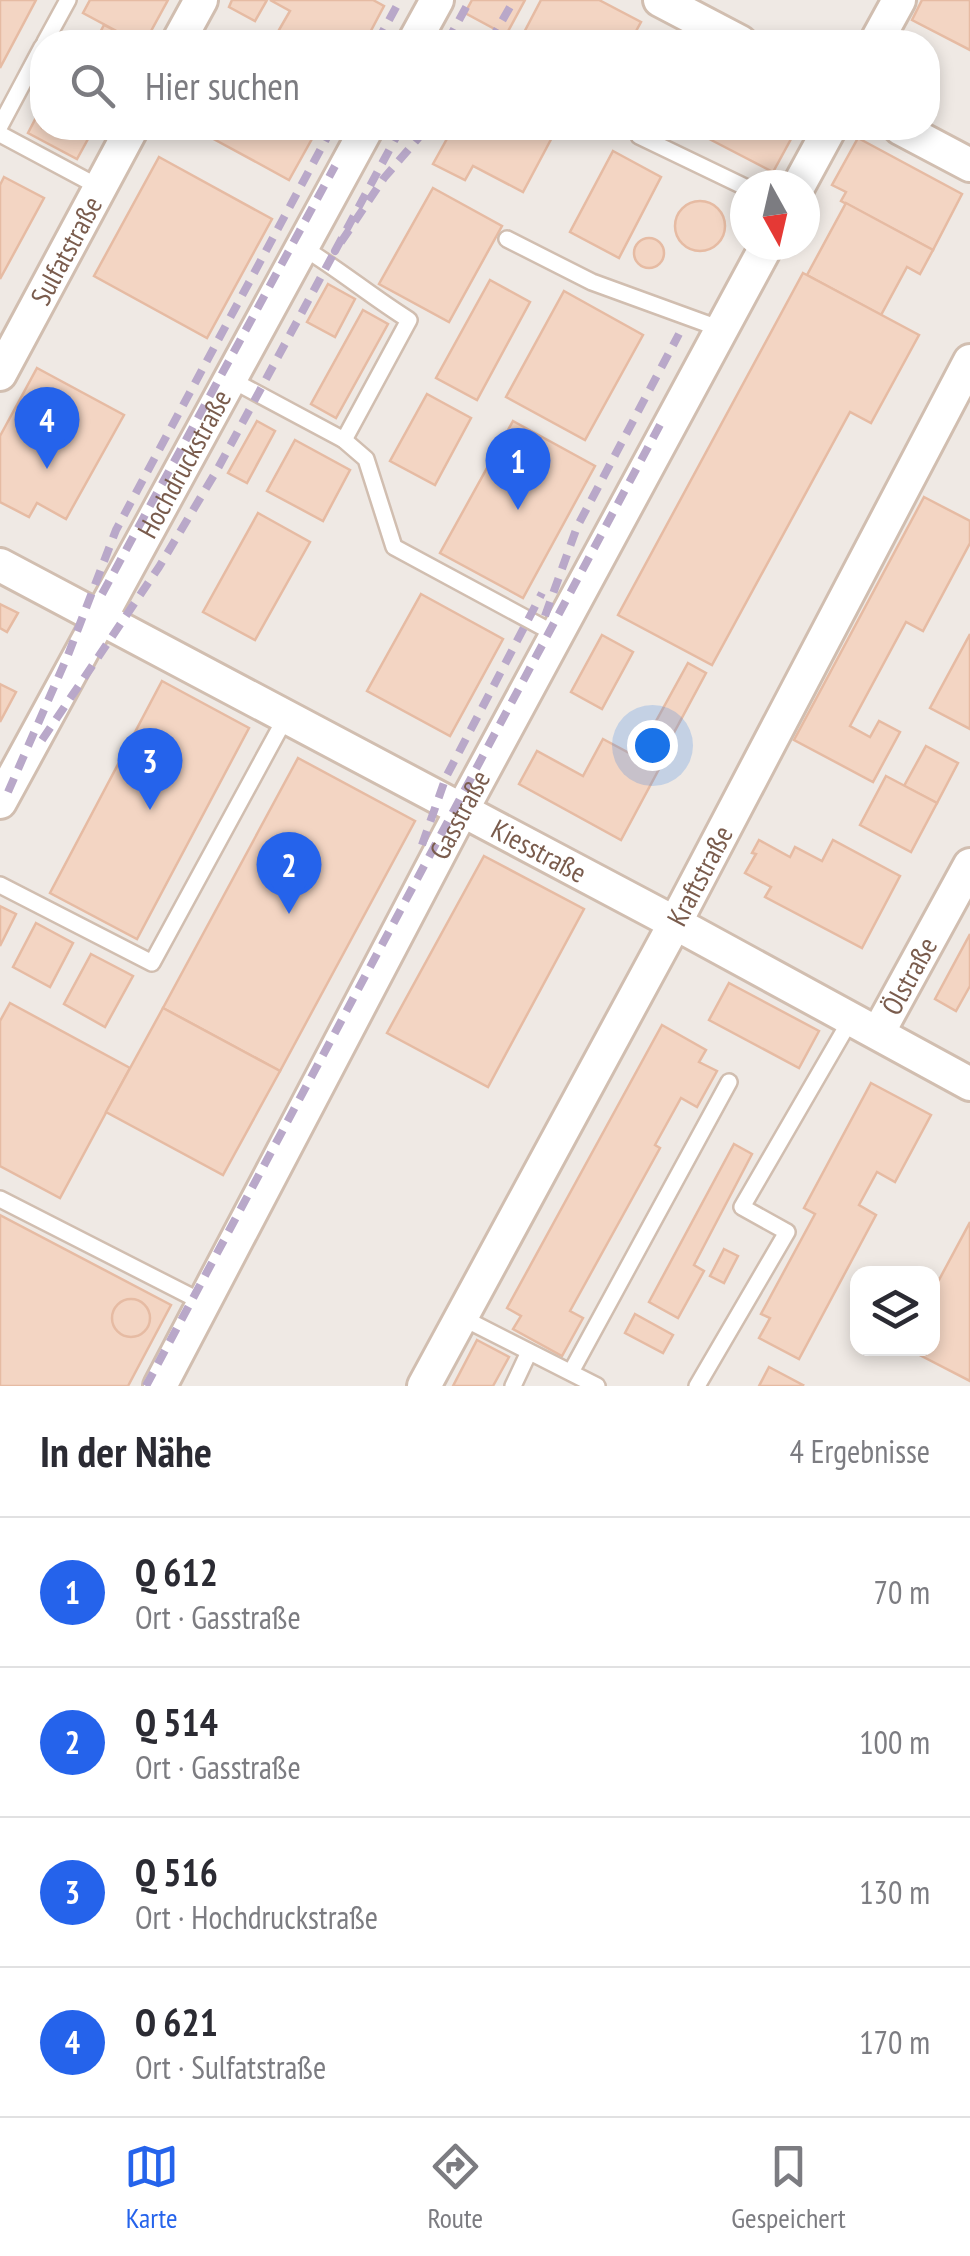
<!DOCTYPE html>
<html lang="de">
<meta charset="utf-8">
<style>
body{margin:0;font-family:"PT Sans Narrow",sans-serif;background:#f7f7f7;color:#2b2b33}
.controls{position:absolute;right:30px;bottom:30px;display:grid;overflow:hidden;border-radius:20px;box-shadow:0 5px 15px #0003}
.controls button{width:90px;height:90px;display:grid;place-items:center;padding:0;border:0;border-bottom:2px solid #e1e1e2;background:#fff;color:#2b2b33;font:50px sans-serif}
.compass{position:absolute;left:730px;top:170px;width:90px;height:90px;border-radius:50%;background:#fff;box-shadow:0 5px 15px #0003;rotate:172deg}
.you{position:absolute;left:652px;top:745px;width:35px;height:35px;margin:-25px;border:8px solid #fff;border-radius:50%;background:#1a73e8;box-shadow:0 0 0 15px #1a73e833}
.badge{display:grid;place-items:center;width:65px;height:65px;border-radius:50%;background:#2563eb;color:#fff;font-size:32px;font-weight:700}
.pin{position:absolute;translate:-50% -82px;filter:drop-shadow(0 2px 5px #0008)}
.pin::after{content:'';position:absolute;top:52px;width:35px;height:30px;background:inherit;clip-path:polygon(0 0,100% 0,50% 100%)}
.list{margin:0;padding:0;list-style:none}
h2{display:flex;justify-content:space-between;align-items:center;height:130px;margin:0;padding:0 40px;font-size:42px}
h2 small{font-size:32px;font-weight:400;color:#7c7c81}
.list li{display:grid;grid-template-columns:65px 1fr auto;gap:30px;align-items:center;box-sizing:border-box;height:150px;padding:0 40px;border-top:2px solid #e1e1e2}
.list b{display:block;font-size:38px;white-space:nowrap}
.list p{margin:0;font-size:32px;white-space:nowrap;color:#7c7c81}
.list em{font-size:32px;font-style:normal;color:#7c7c81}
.icon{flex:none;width:55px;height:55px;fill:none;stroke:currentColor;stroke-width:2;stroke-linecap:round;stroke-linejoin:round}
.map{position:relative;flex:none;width:970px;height:1386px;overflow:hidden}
.search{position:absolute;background:#fff;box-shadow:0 5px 15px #0003;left:30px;right:30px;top:30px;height:110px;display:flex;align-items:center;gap:25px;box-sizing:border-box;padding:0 35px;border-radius:40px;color:#7c7c81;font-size:38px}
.sheet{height:730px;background:#fff}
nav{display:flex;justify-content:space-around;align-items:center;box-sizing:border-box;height:140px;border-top:2px solid #e1e1e2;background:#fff;font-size:28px;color:#7c7c81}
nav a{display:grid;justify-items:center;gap:5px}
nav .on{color:#2563eb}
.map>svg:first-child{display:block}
.industrial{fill:#efe9e4;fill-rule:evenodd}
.building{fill:#f3d5c3;stroke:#e6bba3;stroke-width:2.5}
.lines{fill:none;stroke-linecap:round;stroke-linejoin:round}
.lane-casing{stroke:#d1beb0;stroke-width:20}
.street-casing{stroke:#d1beb0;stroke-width:38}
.lane{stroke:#fff;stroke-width:15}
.street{stroke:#fff;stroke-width:32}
.rail{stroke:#b9a8c9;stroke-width:8;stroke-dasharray:15 10;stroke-linecap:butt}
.labels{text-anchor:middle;stroke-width:8;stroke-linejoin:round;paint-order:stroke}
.street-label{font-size:28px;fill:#7a5c4d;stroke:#fffaf3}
</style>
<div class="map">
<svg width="970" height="1386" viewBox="0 0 970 1386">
<rect width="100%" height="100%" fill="#fdf6ec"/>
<!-- industrial -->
<path class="industrial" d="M0,0H970V1386H0ZM42,42H928V128H42ZM745,185H805V245H745ZM858,1274H932V1348H858Z"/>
<!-- building -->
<g class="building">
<path d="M0,0H36L0,68Z"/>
<path d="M90,0H168L145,42H137L83,13Z"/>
<path d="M232,0H267L255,21L229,7Z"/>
<path d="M270,0H373L384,6L365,42H272L290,11Z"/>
<path d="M472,0H525L506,35L465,13Z"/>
<path d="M541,0H599L641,22L630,42H519Z"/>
<path d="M922,0H970V50L912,20Z"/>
<path d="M104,25L137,42H95Z"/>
<path d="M41,108L42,128H94L77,159L28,133Z"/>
<path d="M215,128H318L289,180L210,137Z"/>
<path d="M453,128H466L481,136L486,128H557L523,192L473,166L465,180L433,164Z"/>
<path d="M688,128H797L773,172Z"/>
<path d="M858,138L962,194L933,250L841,201L846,192L832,185Z"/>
<path d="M613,151L661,177L619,258L570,232Z"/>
<path d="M159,157L272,219L207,338L94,276Z"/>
<path d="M4,177L44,198L0,279V185Z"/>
<path d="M433,188L502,226L449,322L379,284Z"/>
<circle cx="700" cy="226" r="25"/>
<path d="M846,203L933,250L920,274L907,267L881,315L807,275Z"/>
<circle cx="649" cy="253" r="15"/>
<path d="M803,273L919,335L871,423L850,412L712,665L618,615Z"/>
<path d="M490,280L530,302L477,400L436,378Z"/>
<path d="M328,284L355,299L335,337L307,322Z"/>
<path d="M564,291L643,335L585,440L506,397Z"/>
<path d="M363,310L388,324L336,418L311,404Z"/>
<path d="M37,368L124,415L66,519L37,503L29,517L0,502V436Z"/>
<path d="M427,394L471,418L435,485L390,461Z"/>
<path d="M257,421L275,431L247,483L228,473Z"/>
<path d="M513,421L595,466L523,598L440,553Z"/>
<path d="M295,440L350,470L323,521L267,491Z"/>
<path d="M924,497L970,521V543L923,631L906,622L850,726L870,737L879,721L900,732L873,782L794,740Z"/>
<path d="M258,513L310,542L255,640L203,612Z"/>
<path d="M421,594L503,639L450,736L367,691Z"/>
<path d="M0,604L18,613L7,632L0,628Z"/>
<path d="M970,634V729L930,708Z"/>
<path d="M602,635L633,652L602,709L571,692Z"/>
<path d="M688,663L706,673L663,753L644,743Z"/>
<path d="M162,681L249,728L137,939L50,893Z"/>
<path d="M0,684L16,692L0,722Z"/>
<path d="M603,739L659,769L621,840L519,784L537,751L583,776Z"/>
<path d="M926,746L958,763L937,803L904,786Z"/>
<path d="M298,758L415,821L280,1071L163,1008Z"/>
<path d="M886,776L937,803L911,852L860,825Z"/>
<path d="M759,840L790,857L795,847L822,861L833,840L900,876L862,948L765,897L771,887L745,873L756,854L752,853Z"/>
<path d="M484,856L584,909L488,1087L387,1033Z"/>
<path d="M0,906L16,914L0,946Z"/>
<path d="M36,923L73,943L50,987L13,967Z"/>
<path d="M970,934V986L956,1011L935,999Z"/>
<path d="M91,954L133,976L105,1027L64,1004Z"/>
<path d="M729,983L819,1031L799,1068L709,1020Z"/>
<path d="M10,1003L130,1068L60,1198L0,1166V1021Z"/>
<path d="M163,1008L280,1071L223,1175L106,1112Z"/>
<path d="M662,1025L706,1050L699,1062L717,1071L697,1107L681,1098L655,1145L660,1148L570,1311L583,1318L562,1356L513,1329L521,1316L507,1308Z"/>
<path d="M871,1083L931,1115L895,1182L877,1172L859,1205L876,1215L799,1359L759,1338L770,1318L761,1314L815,1214L804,1208Z"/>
<path d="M734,1144L752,1154L694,1265L704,1271L678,1318L649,1302Z"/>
<path d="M0,1215L171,1305L128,1386H0Z"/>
<path d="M970,1222V1381L906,1348H932V1293Z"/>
<path d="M724,1249L738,1256L724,1283L710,1276Z"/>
<circle cx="131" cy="1318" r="19"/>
<path d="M635,1314L673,1335L663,1353L625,1333Z"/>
<path d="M477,1340L509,1357L493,1386H453Z"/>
<path d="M769,1367L803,1385L802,1386H759Z"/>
</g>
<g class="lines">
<!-- lane casing -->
<g class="lane-casing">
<g id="lane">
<path d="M45,42L68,0"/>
<path d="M0,126L42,47"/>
<path d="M0,134L99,187"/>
<path d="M639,136L745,187"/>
<path d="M507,239L592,282L721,329"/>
<path d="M302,247C340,270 372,297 409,320L344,440"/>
<path d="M230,379L344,440L366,459L394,547L557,635"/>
<path d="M0,885L152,963L286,717"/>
<path d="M0,1199L204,1303"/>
<path d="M461,1317L597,1386"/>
<path d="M571,1372L729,1082"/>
<path d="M513,1386L529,1352"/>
<path d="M697,1386L787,1232L742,1207L851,1019"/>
</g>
</g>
<!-- street casing -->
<g class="street-casing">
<g id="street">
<path d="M660,0L740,42"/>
<path d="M178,42L201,0"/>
<path d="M414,42L437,0"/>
<path d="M876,42L899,0"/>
<path d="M900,128L970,165"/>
<path d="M799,185L830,128"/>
<path id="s1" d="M0,374L132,128"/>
<path id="s2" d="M0,565L675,923L970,1084"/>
<path id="s3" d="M0,802L367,128"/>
<path id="s4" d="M878,1033L970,865"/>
<path id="s5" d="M160,1386L462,810L767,245"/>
<path id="s6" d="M424,1386L675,923L970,361"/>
</g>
</g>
<!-- lane -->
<use href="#lane" class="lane"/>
<!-- street -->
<use href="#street" class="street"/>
<!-- rail -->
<g class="rail">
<path d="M377,42L400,0"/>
<path d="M447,42L470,0"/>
<path d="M490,42L514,0"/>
<path d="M401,128L335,251L384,178L427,128"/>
<path d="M102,594L335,166"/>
<path d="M545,616L577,527L679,334"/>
<path d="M42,740L159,567L217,470L335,251"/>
<path d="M8,792L68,655L116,530L332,128"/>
<path d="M422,845L446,777L542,593"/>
<path d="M146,1386L662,421"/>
</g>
</g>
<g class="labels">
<!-- street labels -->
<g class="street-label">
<text dy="10" stroke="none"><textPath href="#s1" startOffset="140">Sulfatstraße</textPath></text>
<text dy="10" stroke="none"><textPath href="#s3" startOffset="385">Hochdruckstraße</textPath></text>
<text dy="10" stroke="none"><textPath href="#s5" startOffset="645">Gasstraße</textPath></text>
<text dy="10" stroke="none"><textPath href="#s2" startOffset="610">Kiesstraße</textPath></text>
<text dy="10" stroke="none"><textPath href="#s6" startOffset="580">Kraftstraße</textPath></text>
<text dy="10" stroke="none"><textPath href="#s4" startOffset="65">Ölstraße</textPath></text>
</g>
</g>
</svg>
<div class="controls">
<button><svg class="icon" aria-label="layers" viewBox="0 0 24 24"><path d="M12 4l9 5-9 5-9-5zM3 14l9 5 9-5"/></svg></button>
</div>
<svg class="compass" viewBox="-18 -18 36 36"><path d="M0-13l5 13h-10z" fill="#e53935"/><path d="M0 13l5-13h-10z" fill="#7c7c81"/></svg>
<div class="you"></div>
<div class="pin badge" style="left:518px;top:510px">1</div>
<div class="pin badge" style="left:289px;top:914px">2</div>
<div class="pin badge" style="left:150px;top:810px">3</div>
<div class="pin badge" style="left:47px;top:469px">4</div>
<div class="search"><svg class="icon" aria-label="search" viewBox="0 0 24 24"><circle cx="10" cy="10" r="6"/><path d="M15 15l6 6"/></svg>Hier suchen</div>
</div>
<section class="sheet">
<h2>In der Nähe<small>4 Ergebnisse</small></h2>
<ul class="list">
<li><span class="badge">1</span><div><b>Q 612</b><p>Ort · Gasstraße</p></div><em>70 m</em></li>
<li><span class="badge">2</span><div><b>Q 514</b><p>Ort · Gasstraße</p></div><em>100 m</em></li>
<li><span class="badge">3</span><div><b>Q 516</b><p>Ort · Hochdruckstraße</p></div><em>130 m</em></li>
<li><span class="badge">4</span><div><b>O 621</b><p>Ort · Sulfatstraße</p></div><em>170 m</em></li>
</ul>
</section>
<nav>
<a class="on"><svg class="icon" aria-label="map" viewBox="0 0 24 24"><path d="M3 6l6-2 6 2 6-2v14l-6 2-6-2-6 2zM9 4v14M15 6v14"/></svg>Karte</a>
<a><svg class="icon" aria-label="directions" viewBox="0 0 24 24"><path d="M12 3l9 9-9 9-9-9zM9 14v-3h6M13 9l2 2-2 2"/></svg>Route</a>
<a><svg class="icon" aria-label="saved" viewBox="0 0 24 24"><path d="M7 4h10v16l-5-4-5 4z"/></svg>Gespeichert</a>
</nav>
